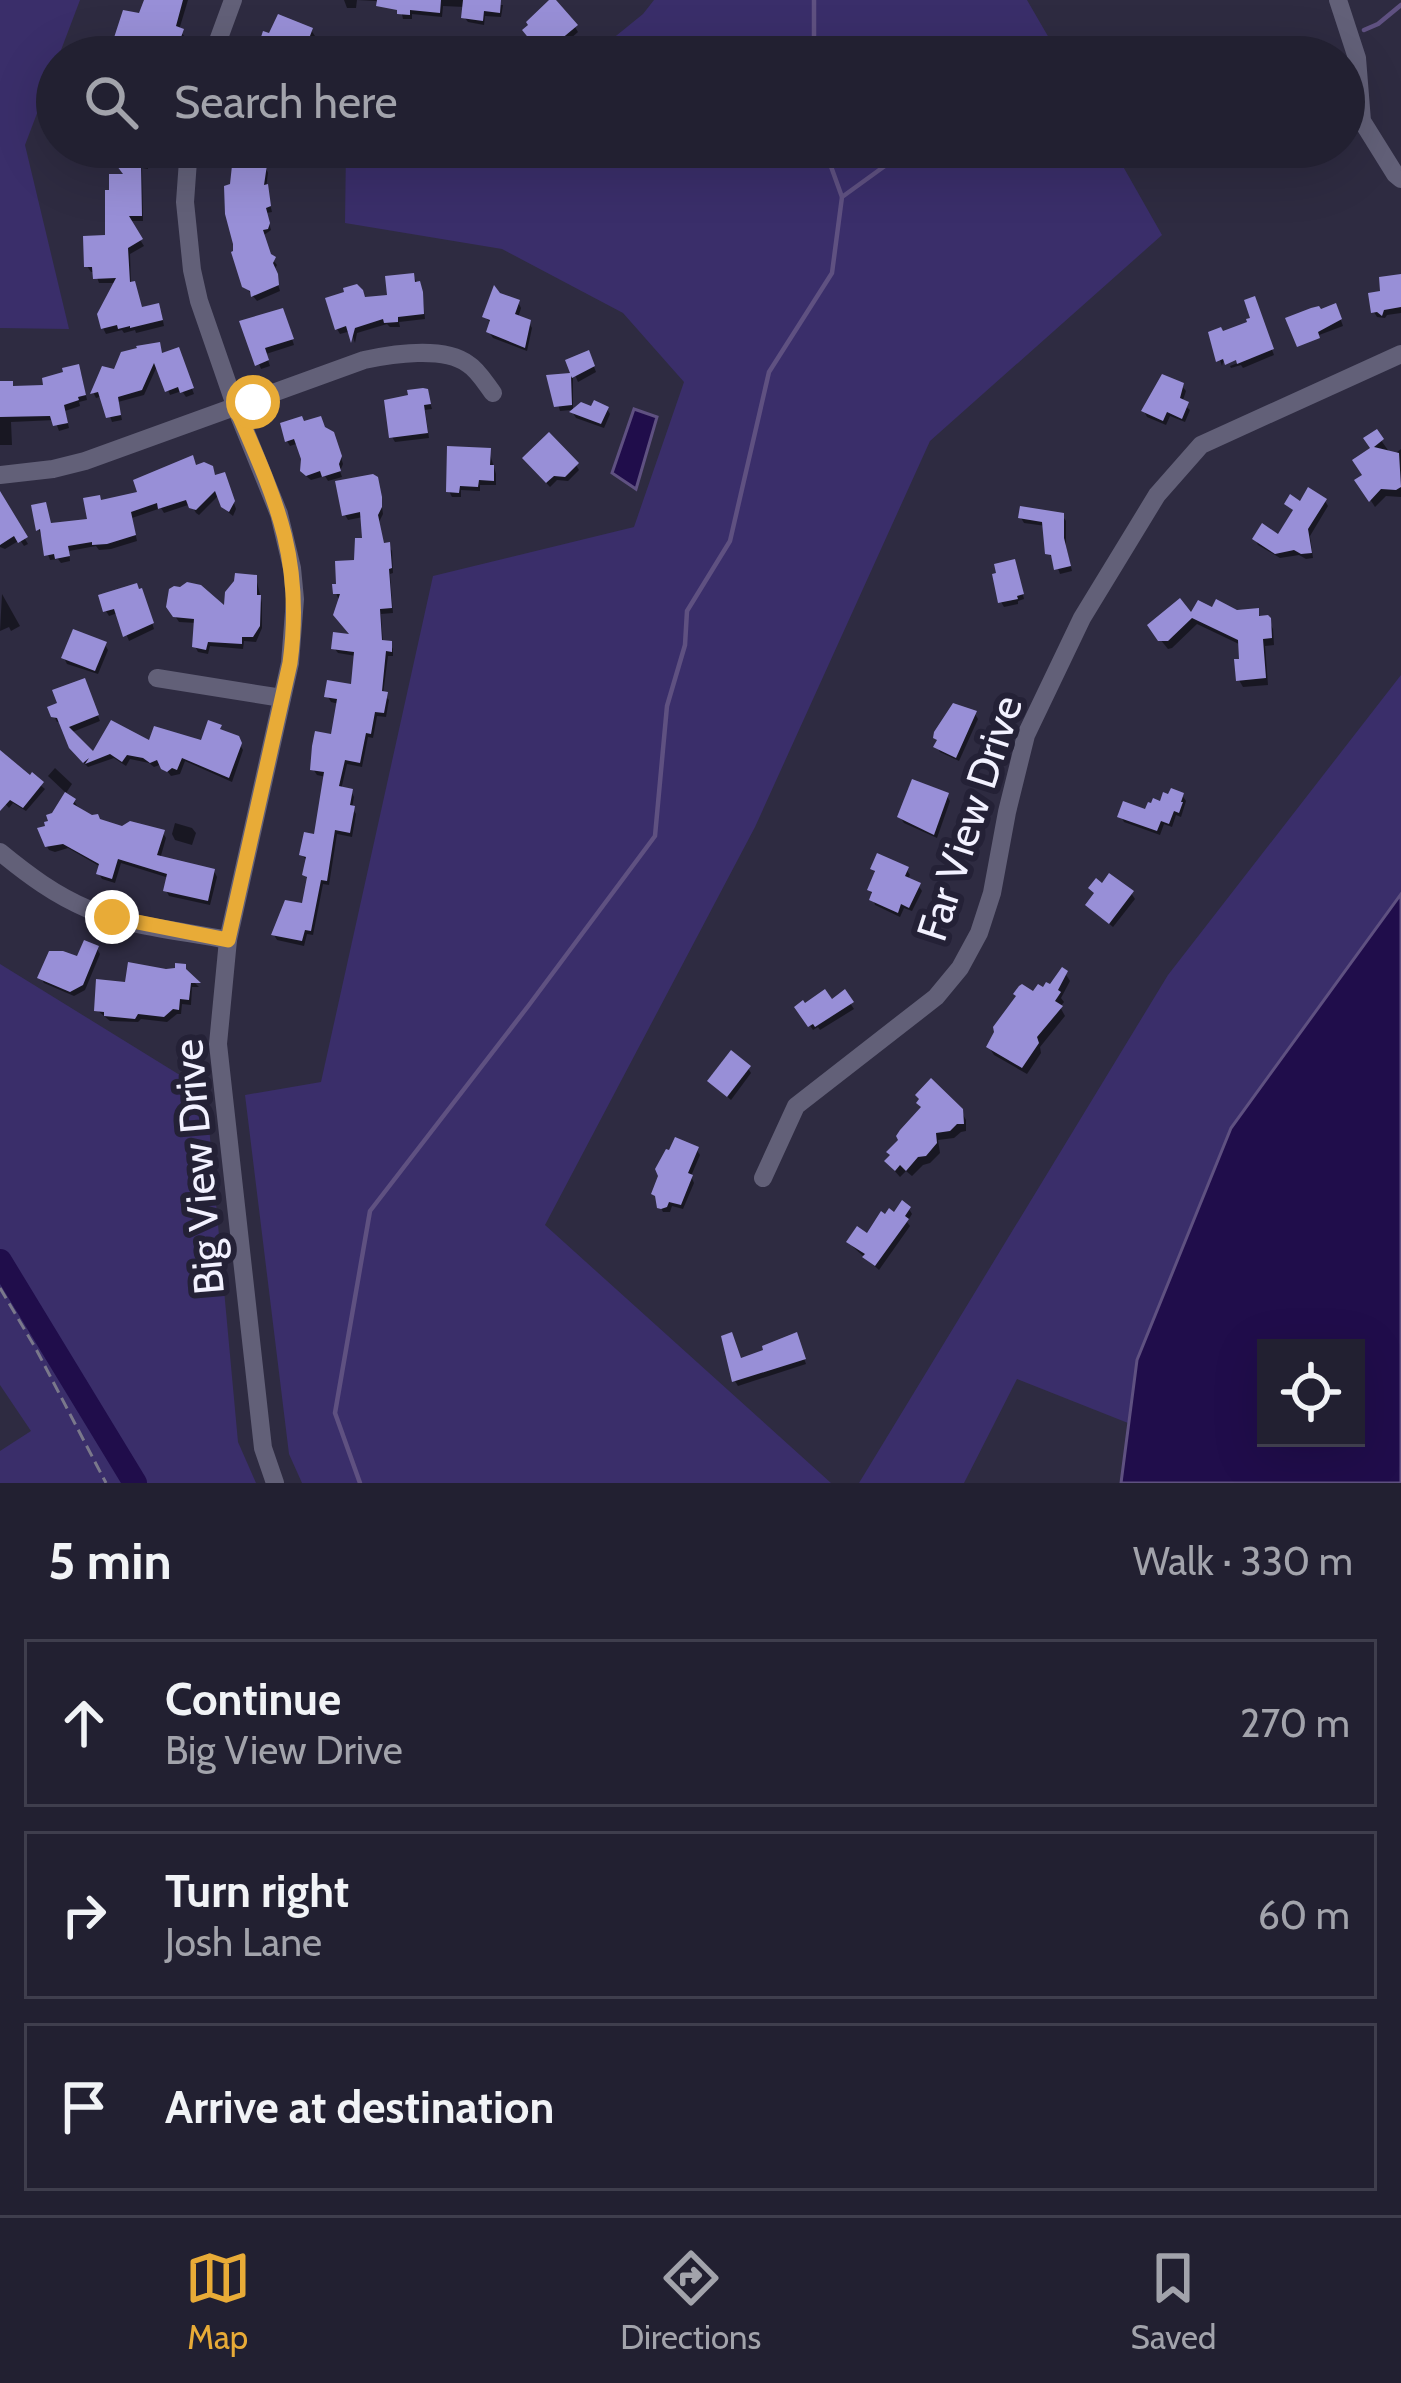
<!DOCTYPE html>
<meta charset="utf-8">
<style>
body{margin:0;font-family:Cabin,sans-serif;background:#2e2d3d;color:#f1f3f6}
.controls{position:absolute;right:36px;bottom:36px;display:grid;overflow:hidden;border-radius:0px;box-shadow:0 12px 48px #0002}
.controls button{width:108px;height:108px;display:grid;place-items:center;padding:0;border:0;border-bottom:3px solid #3f3e4d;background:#222031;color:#f1f3f6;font:60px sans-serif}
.stop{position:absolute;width:36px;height:36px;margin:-27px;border:9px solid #e8ab37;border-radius:50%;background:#fff}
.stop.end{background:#e8ab37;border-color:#fff;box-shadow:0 3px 12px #0008}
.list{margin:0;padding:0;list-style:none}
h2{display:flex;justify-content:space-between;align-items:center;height:156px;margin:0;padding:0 48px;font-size:51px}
h2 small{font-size:39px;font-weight:400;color:#a2a3ab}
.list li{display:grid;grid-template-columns:78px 1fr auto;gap:36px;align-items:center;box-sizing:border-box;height:168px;margin:0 24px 24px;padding:0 24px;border:3px solid #3f3e4d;border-radius:0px}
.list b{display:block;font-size:45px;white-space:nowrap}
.list p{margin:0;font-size:39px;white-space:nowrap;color:#a2a3ab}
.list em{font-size:39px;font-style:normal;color:#a2a3ab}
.icon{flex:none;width:66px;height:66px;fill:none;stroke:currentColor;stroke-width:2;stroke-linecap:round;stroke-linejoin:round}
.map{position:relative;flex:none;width:1401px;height:1483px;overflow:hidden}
.search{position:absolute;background:#222031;box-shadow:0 12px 48px #0002;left:36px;right:36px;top:36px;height:132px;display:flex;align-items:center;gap:30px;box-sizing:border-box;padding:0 42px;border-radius:66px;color:#a2a3ab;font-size:45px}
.sheet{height:732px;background:#222031}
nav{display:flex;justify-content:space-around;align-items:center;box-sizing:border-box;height:168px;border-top:3px solid #3f3e4d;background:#222031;font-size:33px;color:#a2a3ab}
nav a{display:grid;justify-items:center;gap:6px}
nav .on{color:#e8ab37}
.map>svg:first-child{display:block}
.green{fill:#3a2e6a}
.water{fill:#200d4b;stroke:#5f5181;stroke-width:3;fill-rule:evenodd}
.shadow{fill:#0007}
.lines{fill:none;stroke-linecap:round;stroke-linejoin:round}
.stream{stroke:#5f5181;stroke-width:4.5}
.river{stroke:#200d4b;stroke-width:24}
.building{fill:#988fd7}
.path{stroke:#7a788b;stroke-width:3;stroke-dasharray:12 6;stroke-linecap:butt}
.minor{stroke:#626078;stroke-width:18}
.route{stroke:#e8ab37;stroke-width:15}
.labels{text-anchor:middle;stroke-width:12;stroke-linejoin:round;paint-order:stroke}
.street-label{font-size:42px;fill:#f2f1ff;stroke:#242136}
</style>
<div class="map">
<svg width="1401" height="1483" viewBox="0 0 1401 1483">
<rect width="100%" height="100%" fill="#2e2b41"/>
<!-- green -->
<g class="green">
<path d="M0,0H80L25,145L69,329L0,328Z"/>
<path d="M654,0H1027L1060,57H590L643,14Z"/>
<path d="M346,147H1112L1162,235L930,441L755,827L545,1225L831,1483H302L289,1454L245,1095L321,1082L433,576L634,527L684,382L623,313L502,249L345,223Z"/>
<path d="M1401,675V894L1231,1128L1137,1360L1128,1423L1017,1379L964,1483H859L1168,975Z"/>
<path d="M0,964L183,1077L205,1083L238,1442L256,1483H0V1451L31,1431L0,1385Z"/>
</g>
<!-- water -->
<g class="water">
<path d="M634,409L657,417L636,489L612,473Z"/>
<path d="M1401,894V1483H1121L1137,1360L1231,1128ZM1266,1348H1356V1438H1266Z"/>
</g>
<!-- shadow -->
<g class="shadow">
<path d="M147,0H188L179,30L185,37L182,47L180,51L166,46L150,54L149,57L116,55L113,50L141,16Z"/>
<path d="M344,0H397L382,7L376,1L357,0L356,8H347Z"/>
<path d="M399,0H499L498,5H503L501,17L485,16L484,25L468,22L464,17L465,7L443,6L442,17L412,14V19H403Z"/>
<path d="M575,27L578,32L555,52V57H547L529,36Z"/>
<path d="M311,30L315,36L306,57H277L264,51L261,46Z"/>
<path d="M117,147H148V169L142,168L143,221H128L144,246L130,254L131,285L142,310L161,311L164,326L136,333L135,330L124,333L122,330L106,334L103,328L117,283H99L95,272H91L87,266L108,238L128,177L114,158Z"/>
<path d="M234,147H272L274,154L265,166L268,173L266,188L272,212L266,213L271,230L264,235L271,258L277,265L274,270L280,291L257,301L245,286L232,187Z"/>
<path d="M413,276L422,290L425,319L399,322L400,327H390L387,324L357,333L355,343L351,331L340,334L337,329L366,300L391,298Z"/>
<path d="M1401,276V313L1387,315L1385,318L1377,317L1374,312L1384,293Z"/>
<path d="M518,302L521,308L518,318L529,323L532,328L527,351L493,338L489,332L492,324L485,317Z"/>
<path d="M1338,312L1343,326L1298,343Z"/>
<path d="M285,317L294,345L266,354L270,366L261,369L243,323Z"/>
<path d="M1261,322L1274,355L1243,368L1241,365L1231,368L1230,366L1251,358L1249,352L1223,362L1222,366L1212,334L1222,335Z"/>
<path d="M162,356H180L194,394L186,397L182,391L170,395L158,364L144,395L118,402L122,420L112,422L103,396L96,398L94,394L103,370L116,372Z"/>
<path d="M591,359L596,372L578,382L569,361Z"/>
<path d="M81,373L87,400L79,402L80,406L65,411L69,428L59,431L55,420L11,422L12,445H0V393L14,389L46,388Z"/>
<path d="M573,375V413L607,409L610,414L604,428L576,418L571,410L560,411L550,378Z"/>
<path d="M1182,386L1186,391L1182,403L1190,410L1185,422L1170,416L1166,425L1147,417L1144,411Z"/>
<path d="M427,392L432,409L425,410L429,438L395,442L392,437Z"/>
<path d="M304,424H322L336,441L343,464L340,471L342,477L328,481L325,476L311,480L306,476L303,470L299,443L290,446L287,441Z"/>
<path d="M1376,433L1392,456L1401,449V497L1386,496L1375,507L1358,481L1366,476Z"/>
<path d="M489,451L496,474V485H480V491L461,490V497H452L449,491Z"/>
<path d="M529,464L576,465L579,470L568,481L557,480L550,487Z"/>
<path d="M196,468H211L216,478L226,480L236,509L233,516L228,512L220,494L199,515L196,513L191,504L164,513L161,508L132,518L137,541L111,549L99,550L96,546L69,551L70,561L61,563L58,559L50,560L39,530L35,507L51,526L90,521L101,503L141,495Z"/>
<path d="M379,485L383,514L379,522L384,546L388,545L392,551L393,573L390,574L393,613L381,614L383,643L390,644L393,649V656H388L383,694L389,700L386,717L377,716L373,738L368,737L362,767L347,764L341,790L351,791L354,797L352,808L356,814L352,837L337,834L329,885L323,884L313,935L307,934L304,946L277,940L274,935L304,907L309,882L305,875L306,860L302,855L316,838L326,777L317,775L313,769L333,738L339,704L331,702L328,697L354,688L356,656L338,653L334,648L354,637L336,593L357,562L365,541L363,517L348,520L345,515Z"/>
<path d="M3,501L28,544L24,546L20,540L5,549L0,547V503Z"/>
<path d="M1325,501L1328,506L1310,536L1313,558L1306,559L1299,555L1280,558L1258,545L1255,539L1279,538L1295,512L1287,504L1301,505Z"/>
<path d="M1062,515L1066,521V546L1072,571L1060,574L1055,560L1048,553L1046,526L1024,523L1021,518Z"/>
<path d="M1017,568L1024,599L1018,601V604L1004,607L1001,602Z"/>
<path d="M256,578L262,603V628L256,642L244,641L243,649L210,646L208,654L198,652L195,646L197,623L179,622L169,607L227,612Z"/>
<path d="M2,594L20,626L11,631L9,627L0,631Z"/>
<path d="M144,597L154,629L129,641L118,613L109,616L106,611Z"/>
<path d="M1257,612L1262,619L1267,618L1273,629L1274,645L1265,646L1268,685L1243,687L1239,680L1242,661L1241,645L1197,624L1172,648L1168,649L1155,633L1192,617Z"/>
<path d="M105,645L108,650L98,674L67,664L64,658Z"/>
<path d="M86,687L100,721L70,733L93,756L150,744L203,743L220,728L223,733L237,739L243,750L232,782L185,761L180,774L171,776L162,764L154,767L149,763L130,759L126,766L114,758L88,767L75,754L62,722H57L54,716Z"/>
<path d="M975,714L978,719L959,761L940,752L937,747Z"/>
<path d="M0,753L45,789L26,811L13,803L9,808L0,798Z"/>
<path d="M55,768L72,784L66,793L48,776Z"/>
<path d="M946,795L950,801L937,838L904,823L900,817Z"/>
<path d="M1182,795L1186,801L1181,817L1176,815L1172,827L1164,824L1160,835L1124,822L1121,816L1146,813Z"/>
<path d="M74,801L77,806L99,822L122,829L163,833L166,838L160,859L214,871L217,877L210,905L169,896L166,890L169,878L121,863L115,883L102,879L99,874L101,867L68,848L55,852L49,850L45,843L49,828Z"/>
<path d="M175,823L192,828L196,833L192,845L175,840L172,834Z"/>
<path d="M873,869H906L910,875L907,880L918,885L922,891L912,911L904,908L900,917L875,905L870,890L876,875Z"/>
<path d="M1131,893L1135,899L1113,927L1088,906Z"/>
<path d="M97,949L100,954L85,990L74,996L44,983L41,978Z"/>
<path d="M178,971L187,975L199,987H192L191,1005L182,1004L181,1014H177L167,1022L141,1019L138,1022L110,1021L97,1010L127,985Z"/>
<path d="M1065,973L1070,981L1061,998L1064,1002L1060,1007L1065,1016L1040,1047L1041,1053L1027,1074L994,1055L989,1047L1033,995L1043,992Z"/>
<path d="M844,994L854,1009L820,1030L818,1027L813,1030L798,1008L832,1003Z"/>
<path d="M748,1068L751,1073L731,1100L710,1081Z"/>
<path d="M961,1111L966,1120V1131L961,1132L954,1138L938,1140L940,1153L930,1163L923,1165L912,1176L906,1171L900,1177L893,1169L888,1162Z"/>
<path d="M696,1149L700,1155L691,1176L694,1183L683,1209L672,1206L670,1212H663L660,1206Z"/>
<path d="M909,1209L912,1214L907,1222L910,1226L879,1270L853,1247L850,1242L868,1237Z"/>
<path d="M798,1341L806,1364L738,1386L735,1381L741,1361Z"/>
</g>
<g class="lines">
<!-- stream -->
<g class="stream">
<path d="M814,0V57"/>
<path d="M1364,30L1378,24L1401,5"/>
<path d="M1281,57L1311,54"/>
<path d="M824,147L842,197"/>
<path d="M360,1483L335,1413L370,1211L529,1005L655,836L667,706L685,645L687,611L730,541L769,372L832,273L842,197L911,147"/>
</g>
<!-- river -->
<path class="river" d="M0,1261L135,1483"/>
</g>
<!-- building -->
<g class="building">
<path d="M144,0H183L176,26L184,29L180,40L177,47L162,42L148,48L145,57H118L119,53L110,50L123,10L139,13Z"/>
<path d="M377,0H441L440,13L410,10V15L397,14V10L376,6Z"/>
<path d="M463,0H501L500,13L484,11L483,21L461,18Z"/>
<path d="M549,0H556L578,25L554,45V52L544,57L522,30L528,25L526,22Z"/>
<path d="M278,14L313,28L302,57H274L275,53L258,46L263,31L269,33Z"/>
<path d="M115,147L148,149L146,164H141L142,216H129L143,239L128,248L130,282L135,281L142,307L159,303L163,320L130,328V326L118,329L117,325L101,329L97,314L116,278L93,279L92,267H84L83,236L105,235V190H109V174H123L111,158Z"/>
<path d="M234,147H277L264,159L267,165L264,185L268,184L271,206L266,208L270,223L268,229L263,230L271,254L276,257L273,263L278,274L279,285L251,297L250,291L242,287L231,252L233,251V244L225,214L224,186L230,184Z"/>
<path d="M414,273L415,282L420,281L423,292L424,314L398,317V322L384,323L383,319L355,328L351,343L346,326L335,330L325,298L344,292L343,288L357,284L363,290L365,297L387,295L385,276Z"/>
<path d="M1401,274V307L1384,310L1382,316L1377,312L1371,313L1368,293L1380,291L1379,277Z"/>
<path d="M494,285L500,293L520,300L515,314L531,320L525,348L486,332L490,320L482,317Z"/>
<path d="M1255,296L1274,349L1237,364L1236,360L1225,365L1223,359L1216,362L1208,332L1221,327L1223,331L1247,322L1246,319L1250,318L1244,300Z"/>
<path d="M1336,303L1342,319L1318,332L1320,338L1297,347L1285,318L1311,308L1319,306L1321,309Z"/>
<path d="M283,308L294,339L265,348L269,360L255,366L239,321Z"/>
<path d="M160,342L162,353L179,347L194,388L180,393L178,387L165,392L154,363L142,390L118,397L121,415L106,418L98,392L90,394L102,366L114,369L121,352L137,348L136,346Z"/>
<path d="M589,350L595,366L572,378L571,376L572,405L554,407L546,375L570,373L565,360Z"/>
<path d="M79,364L86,395L78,397L79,400L64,405L68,423L53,426L50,416L0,417V381H13V386L43,385L42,378L63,372L62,368Z"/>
<path d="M1162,374L1184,383L1180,398L1189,402L1182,419L1167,412L1163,421L1141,411Z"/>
<path d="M423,388L428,389L431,404L424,405L428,433L389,438L384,400L408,395L407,390Z"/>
<path d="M594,400L609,407L601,424L569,412L581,402L591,406Z"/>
<path d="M302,416L304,421L321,416L325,427L334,432L342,456L339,464L341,471L322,477L320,471L306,476L300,471L301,459L294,439L285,442L280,423Z"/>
<path d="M1377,429L1384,439L1374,447L1399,453L1401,487L1396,490L1381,489L1369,502L1354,480L1362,475L1352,460L1370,448L1363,438Z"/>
<path d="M549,432L579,463L565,477L554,476L546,483L522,458Z"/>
<path d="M447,446L491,448L490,465H494V481L479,480L478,487L460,486L459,493L446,492Z"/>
<path d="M193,455L196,465L204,462L213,466L215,475L225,472L235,501L229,512L221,507L215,491L196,510L189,508L186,500L158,509L157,503L131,512L136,535L107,544L92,545V542L68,546L70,556L55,559L54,554L44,556L40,529L36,531L31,505L46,502L51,523L87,519L83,498L100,495L101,500L137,492L133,480Z"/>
<path d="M373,474L378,477L382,497V507L378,515L384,543L390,542L392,568L389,569L392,608L380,609L382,640L392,641V652L386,651L382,691L388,692L384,713L375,712L371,734L366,733L360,763L345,760L339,786L353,789L350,805L355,806L350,833L335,830L327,881L321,880L311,931L305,930L302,941L271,935L285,900L302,903L307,877L302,875L306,857L299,855L304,832L314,834L324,772L310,770L312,746L315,731L331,734L337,699L324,697L327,680L351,684L354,652L331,649L333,632L349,634L333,615L340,594H333L332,584H336L335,561L354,560L355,538H362L360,512L342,516L335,481Z"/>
<path d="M1308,487L1327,499L1308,529L1312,553L1301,554L1294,550L1275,554L1252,539L1262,523L1278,534L1293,510L1284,504L1290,494L1300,501Z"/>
<path d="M0,491L28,537L18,543L14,536L0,545Z"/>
<path d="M1020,506L1064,513V538L1071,566L1054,570L1051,555L1045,554L1042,522L1018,518Z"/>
<path d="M1015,559L1024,594L1017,596L1018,599L998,603L992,574L996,573L994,564Z"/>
<path d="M235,573L257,575V595H261L260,626L253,637H242V644L208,642L206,650L192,647L194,619L173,617L166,607L169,589L174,586L180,587L187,582L201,585L224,605L225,592L234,581Z"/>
<path d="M137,583L139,589L142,588L154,623L123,637L114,609L103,612L98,595Z"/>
<path d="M1180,598L1191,612L1198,600L1212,607L1216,599L1237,610L1259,608V616L1268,615L1271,618L1272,638L1263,639L1266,678L1236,681L1234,659H1239L1238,640L1192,618L1168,641H1158L1147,625Z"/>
<path d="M73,629L107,642L95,671L61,658Z"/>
<path d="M85,678L99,715L69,727L93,751L111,720L149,740L154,726L201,740L208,720L222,725L220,729L239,736L242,743L229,778L182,758L177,770L172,768L167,772L161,769L157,760L150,763L143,758L127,755L122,762L110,754L85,764L89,758L83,763L69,748L57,718L51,717L47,707L57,703L52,690Z"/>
<path d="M953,703L977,711L956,758L933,747L937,740L933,738L934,732Z"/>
<path d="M0,750L30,775L32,772L44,782L23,808L10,800L0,811Z"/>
<path d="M912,779L949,793L934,835L897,817Z"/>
<path d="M1171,788L1184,793L1181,802H1183L1179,813L1174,811L1169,824L1161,821L1157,831L1117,817L1123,801L1145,809L1148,802L1151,803L1153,798L1160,801L1163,792L1168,794Z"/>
<path d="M65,792L76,799L73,804L92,815L98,814L100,819L122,826L130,821L165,830L157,855L215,869L208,901L163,891L167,874L118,859L112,879L96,874L99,864L63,844L45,847L37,828L45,826L44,822L48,821L46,815L52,813Z"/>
<path d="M877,853L909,867L905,876L921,883L909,908L901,904L898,913L869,900L872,892L867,890L875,871L870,869Z"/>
<path d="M1109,873L1134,891L1109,924L1085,905L1094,893L1088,888L1096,878L1102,883Z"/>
<path d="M84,940L99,946L83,985L70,992L37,978L49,951H63L77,956Z"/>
<path d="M128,962L166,969L175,968V963L186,964V969L201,983H191L189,1000L180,999L179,1010L173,1009L164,1017L138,1014L135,1019L104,1016V1012L94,1011L96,979L125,982Z"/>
<path d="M1062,967L1068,971L1058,990L1061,992L1055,1001L1063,1006L1037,1037L1039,1043L1022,1068L986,1047L994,1032L993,1027L1016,996L1013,994L1019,986L1022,984L1033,991L1038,984L1043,987L1046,982L1050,984Z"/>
<path d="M825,989L832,999L845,989L854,1002L815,1027L813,1024L808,1027L794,1007L803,1000L805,1003Z"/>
<path d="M731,1050L751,1066L727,1097L707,1081Z"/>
<path d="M931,1078L963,1109L964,1124H957L950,1131L936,1133L937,1143L926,1156L918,1157L906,1171L900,1165L895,1171L884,1161L890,1155L886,1152L898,1140L896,1136L900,1130L921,1107L916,1103L919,1099L915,1095Z"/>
<path d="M675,1137L699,1147L688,1173L693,1175L681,1205L669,1202L667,1207L661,1209L657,1208L655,1196L651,1194L658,1176L655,1169L666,1149L669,1150Z"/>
<path d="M902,1200L911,1207L905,1216L909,1219L875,1266L862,1257L865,1254L846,1242L857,1226L867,1233L881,1211L885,1214L889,1208L894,1212Z"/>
<path d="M732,1332L741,1358L763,1350L762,1346L797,1332L806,1359L732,1382L721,1336Z"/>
</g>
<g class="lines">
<!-- path -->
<path class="path" d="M0,1288L36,1349L106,1483"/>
<!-- minor -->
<g class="minor">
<path d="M1338,0L1357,58L1362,121L1395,174L1401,179"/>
<path d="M212,57L233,0"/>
<path d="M189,147L185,202L192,270L199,301L236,408L279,514L292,568L295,599L290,663L228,940L218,1044L263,1448L275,1483"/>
<path d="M0,475L53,469L85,461L364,360C392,354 444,346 468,364C478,370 486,384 493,393"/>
<path d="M157,678L282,698"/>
<path d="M0,852C28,875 55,895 88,909C132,927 183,931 228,940"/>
<path d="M763,1178L796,1106L936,997L960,968L979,933L992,893L1007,812L1026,735L1082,618L1157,495L1201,445L1401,354"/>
</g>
</g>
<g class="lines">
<!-- route -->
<path class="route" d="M112,917L228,940L290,663C304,559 276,500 236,408L253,402"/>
</g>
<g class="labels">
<!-- street labels -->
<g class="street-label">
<text transform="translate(969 818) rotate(-72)" y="15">Far View Drive</text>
<text transform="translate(198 1167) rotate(-95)" y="15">Big View Drive</text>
</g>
</g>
</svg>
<div class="controls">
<button><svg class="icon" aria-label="locate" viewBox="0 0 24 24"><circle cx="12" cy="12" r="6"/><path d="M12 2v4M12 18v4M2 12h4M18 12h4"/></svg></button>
</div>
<div class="stop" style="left:253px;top:402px"></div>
<div class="stop end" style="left:112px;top:917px"></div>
<div class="search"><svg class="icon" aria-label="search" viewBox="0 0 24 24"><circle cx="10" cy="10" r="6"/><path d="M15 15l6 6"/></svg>Search here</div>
</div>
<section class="sheet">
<h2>5 min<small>Walk · 330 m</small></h2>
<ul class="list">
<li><svg class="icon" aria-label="ahead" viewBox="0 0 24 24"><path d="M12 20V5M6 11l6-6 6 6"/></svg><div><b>Continue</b><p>Big View Drive</p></div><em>270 m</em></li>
<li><svg class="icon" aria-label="right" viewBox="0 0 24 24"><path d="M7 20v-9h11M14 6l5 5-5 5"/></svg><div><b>Turn right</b><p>Josh Lane</p></div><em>60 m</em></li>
<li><svg class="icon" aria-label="arrive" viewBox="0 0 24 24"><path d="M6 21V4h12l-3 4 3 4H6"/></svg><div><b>Arrive at destination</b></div></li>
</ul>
</section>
<nav>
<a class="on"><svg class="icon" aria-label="map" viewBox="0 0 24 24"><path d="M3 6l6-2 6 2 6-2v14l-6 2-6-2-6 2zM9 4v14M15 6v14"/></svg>Map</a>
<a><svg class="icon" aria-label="directions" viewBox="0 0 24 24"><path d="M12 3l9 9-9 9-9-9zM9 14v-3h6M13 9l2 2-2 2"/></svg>Directions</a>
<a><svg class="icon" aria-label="saved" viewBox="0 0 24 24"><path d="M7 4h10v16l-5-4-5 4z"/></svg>Saved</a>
</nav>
